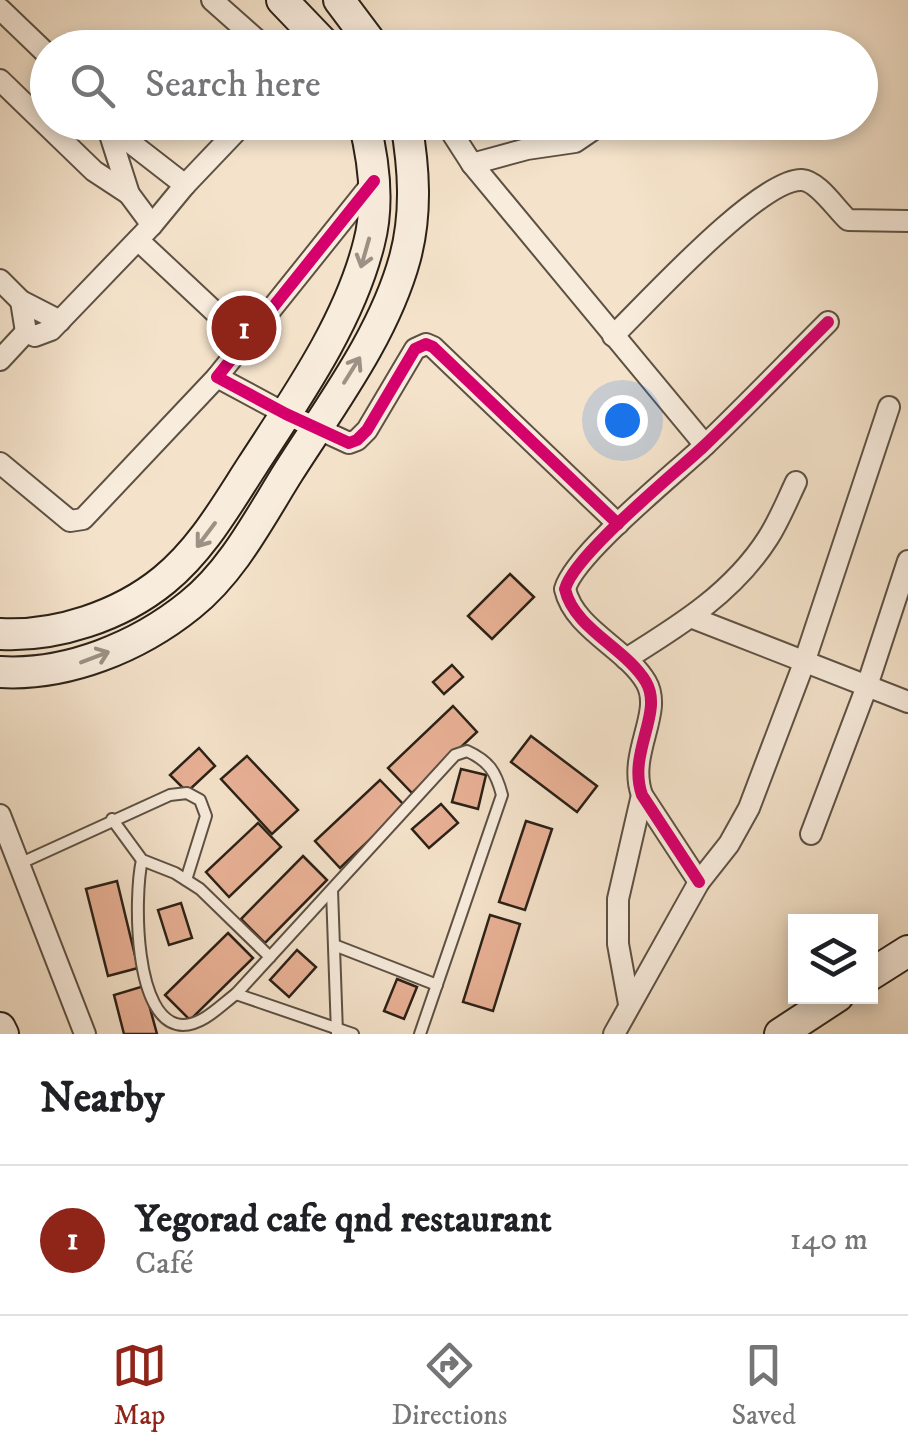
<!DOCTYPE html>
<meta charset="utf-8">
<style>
body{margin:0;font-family:"IM FELL DW Pica",serif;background:#f2f2f2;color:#202124}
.controls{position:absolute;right:30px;bottom:30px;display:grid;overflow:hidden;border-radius:0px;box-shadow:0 5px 15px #0003}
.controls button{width:90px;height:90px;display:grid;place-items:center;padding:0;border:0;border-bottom:2px solid #e0e0e0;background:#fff;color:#202124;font:50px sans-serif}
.you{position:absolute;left:622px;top:420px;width:35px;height:35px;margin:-25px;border:8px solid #fff;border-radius:50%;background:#1a73e8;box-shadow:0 0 0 15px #1a73e833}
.badge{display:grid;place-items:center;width:65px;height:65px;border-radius:50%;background:#8f2418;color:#fff;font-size:32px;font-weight:700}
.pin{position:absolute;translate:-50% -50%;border:5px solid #fff;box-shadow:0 2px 10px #0006}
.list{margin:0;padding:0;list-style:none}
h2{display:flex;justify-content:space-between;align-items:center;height:130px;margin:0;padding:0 40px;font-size:42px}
h2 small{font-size:32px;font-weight:400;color:#757577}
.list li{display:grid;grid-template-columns:65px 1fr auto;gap:30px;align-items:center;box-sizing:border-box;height:150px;padding:0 40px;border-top:2px solid #e0e0e0}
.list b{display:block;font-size:38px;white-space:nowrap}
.list p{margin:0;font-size:32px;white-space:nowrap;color:#757577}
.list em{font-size:32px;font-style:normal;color:#757577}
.icon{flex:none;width:55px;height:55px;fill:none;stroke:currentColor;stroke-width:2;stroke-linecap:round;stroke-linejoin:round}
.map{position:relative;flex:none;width:908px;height:1034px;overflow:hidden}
.search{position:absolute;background:#fff;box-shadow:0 5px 15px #0003;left:30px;right:30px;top:30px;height:110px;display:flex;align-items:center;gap:25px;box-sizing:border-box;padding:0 35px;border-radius:55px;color:#757577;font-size:38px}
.sheet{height:280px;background:#fff}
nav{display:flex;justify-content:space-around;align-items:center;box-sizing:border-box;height:140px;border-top:2px solid #e0e0e0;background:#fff;font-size:28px;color:#757577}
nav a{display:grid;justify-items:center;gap:5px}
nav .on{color:#8f2418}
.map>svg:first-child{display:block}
.building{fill:#e9b196;stroke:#2b2117;stroke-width:2.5}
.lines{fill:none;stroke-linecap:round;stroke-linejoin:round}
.lane-casing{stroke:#5d5144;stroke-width:14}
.street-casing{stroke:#5d5144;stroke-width:24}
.secondary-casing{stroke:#2b2117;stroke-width:34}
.lane{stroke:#f8ecdd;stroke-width:10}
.street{stroke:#f8ecdd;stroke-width:20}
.secondary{stroke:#f8ecdd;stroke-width:30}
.cycleway-casing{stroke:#f8ecdd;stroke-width:19}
.cycleway{stroke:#d6006c;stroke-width:12}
.oneway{stroke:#9c9184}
</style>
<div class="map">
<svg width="908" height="1034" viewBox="0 0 908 1034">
<rect width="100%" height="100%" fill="#f4e2ca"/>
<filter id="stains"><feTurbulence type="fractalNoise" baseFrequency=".002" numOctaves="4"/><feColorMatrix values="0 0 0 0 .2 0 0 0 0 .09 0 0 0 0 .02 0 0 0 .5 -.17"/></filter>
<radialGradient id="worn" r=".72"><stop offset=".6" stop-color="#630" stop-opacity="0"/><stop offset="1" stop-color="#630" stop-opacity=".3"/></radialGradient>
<!-- building -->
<g class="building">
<path d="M510,574L534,597L492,639L468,616Z"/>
<path d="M452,665L463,677L444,694L433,682Z"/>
<path d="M453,706L477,732L412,793L388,768Z"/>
<path d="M531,736L597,786L577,812L511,762Z"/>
<path d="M199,748L215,766L187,792L170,775Z"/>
<path d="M247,756L298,810L272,834L221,779Z"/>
<path d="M461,769L486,775L478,809L452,802Z"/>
<path d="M380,780L405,806L340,868L315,841Z"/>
<path d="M441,804L458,823L429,848L412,829Z"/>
<path d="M526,821L552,829L525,910L499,902Z"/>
<path d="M258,823L281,847L229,897L206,872Z"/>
<path d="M303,856L327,880L265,943L241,919Z"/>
<path d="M117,881L138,968L108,976L86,889Z"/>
<path d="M181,903L192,938L169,945L158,910Z"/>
<path d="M490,915L520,924L493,1011L463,1002Z"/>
<path d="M228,933L253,958L190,1020L165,995Z"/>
<path d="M297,950L316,967L289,997L270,980Z"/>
<path d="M397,979L417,987L404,1019L384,1011Z"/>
<path d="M144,986L157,1034H124L114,995Z"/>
</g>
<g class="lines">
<!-- lane casing -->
<g class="lane-casing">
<g id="lane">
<path d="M112,819L142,860L175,873L200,889L270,957"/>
<path d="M142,860C134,895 133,1024 183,1025C203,1025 221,1005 236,994L353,1034"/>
<path d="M21,863L170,795L187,793L200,800L206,816L186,880"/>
<path d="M332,890L337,1033"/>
<path d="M334,945L437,985"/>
<path d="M236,994L455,755L467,751C489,761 496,772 502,795L420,1034"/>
</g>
</g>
<!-- street casing -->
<g class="street-casing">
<g id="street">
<path d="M212,0L266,48"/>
<path d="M0,9L48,55"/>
<path d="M0,80L94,171L129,194"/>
<path d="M445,122L472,164L705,445"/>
<path d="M109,126L185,185L245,122"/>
<path d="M472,164L527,149L575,142L600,125"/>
<path d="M374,181L217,377L286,414L349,443L357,440L367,430L415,349L426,344L433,347L618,524"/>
<path d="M152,225L185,185"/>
<path d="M138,240L247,342"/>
<path d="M0,280L21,301L60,321"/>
<path d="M21,301L26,332L35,336L51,330L152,225L129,194L106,122"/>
<path d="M613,336C646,304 760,178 802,180C818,181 836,209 848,220L908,221"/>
<path d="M0,360L26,332"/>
<path d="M0,463L70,521L83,519L217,377"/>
<path d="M693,618L908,702"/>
<path d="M626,659C679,626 733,593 768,538C779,521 787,501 796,482"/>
<path d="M0,815L85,1034"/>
<path d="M811,834L867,686L908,561"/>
<path d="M699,882L642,795C627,753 664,713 646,682C626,648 574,629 565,589C574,555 673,475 703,447C745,407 786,364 828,322"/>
<path d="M629,1004L618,944V899L642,795"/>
<path d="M614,1034L699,882L729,844L749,808L804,663L889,407"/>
</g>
</g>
<!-- secondary casing -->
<g class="secondary-casing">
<g id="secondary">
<path d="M282,0L328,48"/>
<path d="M339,0L375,48"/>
<path d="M0,634C56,637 120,616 164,580C202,549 226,506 252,466C296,398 349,323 369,243C379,205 374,161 364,122"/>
<path d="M0,672C67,676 138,647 190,605C233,571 260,517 289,471C331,405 384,335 405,258C417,213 414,168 406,122"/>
<path d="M870,975L908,951"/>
<path d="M0,1028L3,1034"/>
<path d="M780,1034L838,996"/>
</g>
</g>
<!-- lane -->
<use href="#lane" class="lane"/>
<!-- street -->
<use href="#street" class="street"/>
<!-- secondary -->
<use href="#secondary" class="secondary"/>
<!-- cycleway casing -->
<g class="cycleway-casing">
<g id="cycleway">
<path d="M374,181L217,377L286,414L349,443L357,440L367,430L415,349L426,344L433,347L618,524"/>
<path d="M699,882L642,795C627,753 664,713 646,682C626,648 574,629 565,589C574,555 673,475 703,447C745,407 786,364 828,322"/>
</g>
</g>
<!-- cycleway -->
<use href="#cycleway" class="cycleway"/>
</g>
<!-- one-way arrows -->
<defs><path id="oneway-shaft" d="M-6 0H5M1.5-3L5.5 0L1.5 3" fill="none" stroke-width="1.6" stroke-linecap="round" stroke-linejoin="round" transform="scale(2.5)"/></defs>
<g class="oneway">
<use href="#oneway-shaft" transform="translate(365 253) rotate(106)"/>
<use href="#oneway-shaft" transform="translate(352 370) rotate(-58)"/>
<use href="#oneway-shaft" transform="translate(206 535) rotate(127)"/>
<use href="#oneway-shaft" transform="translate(95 657) rotate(-21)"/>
</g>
<rect width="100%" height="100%" filter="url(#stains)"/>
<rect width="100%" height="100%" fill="url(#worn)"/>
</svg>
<div class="controls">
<button><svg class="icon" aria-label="layers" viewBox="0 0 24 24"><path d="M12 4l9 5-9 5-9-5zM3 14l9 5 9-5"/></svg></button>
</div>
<div class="you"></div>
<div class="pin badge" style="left:244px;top:328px">1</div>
<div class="search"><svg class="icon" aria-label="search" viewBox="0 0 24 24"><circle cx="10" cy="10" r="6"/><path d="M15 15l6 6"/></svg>Search here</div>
</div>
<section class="sheet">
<h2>Nearby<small></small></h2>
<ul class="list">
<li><span class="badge">1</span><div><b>Yegorad cafe qnd restaurant</b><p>Café</p></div><em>140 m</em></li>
</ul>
</section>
<nav>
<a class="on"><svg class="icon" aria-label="map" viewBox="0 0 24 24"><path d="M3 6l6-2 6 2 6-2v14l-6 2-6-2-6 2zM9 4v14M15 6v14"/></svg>Map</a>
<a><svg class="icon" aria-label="directions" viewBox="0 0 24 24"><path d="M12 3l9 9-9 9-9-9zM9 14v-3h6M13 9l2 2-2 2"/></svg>Directions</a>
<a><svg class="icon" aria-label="saved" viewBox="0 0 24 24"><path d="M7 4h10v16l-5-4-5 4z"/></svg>Saved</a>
</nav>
